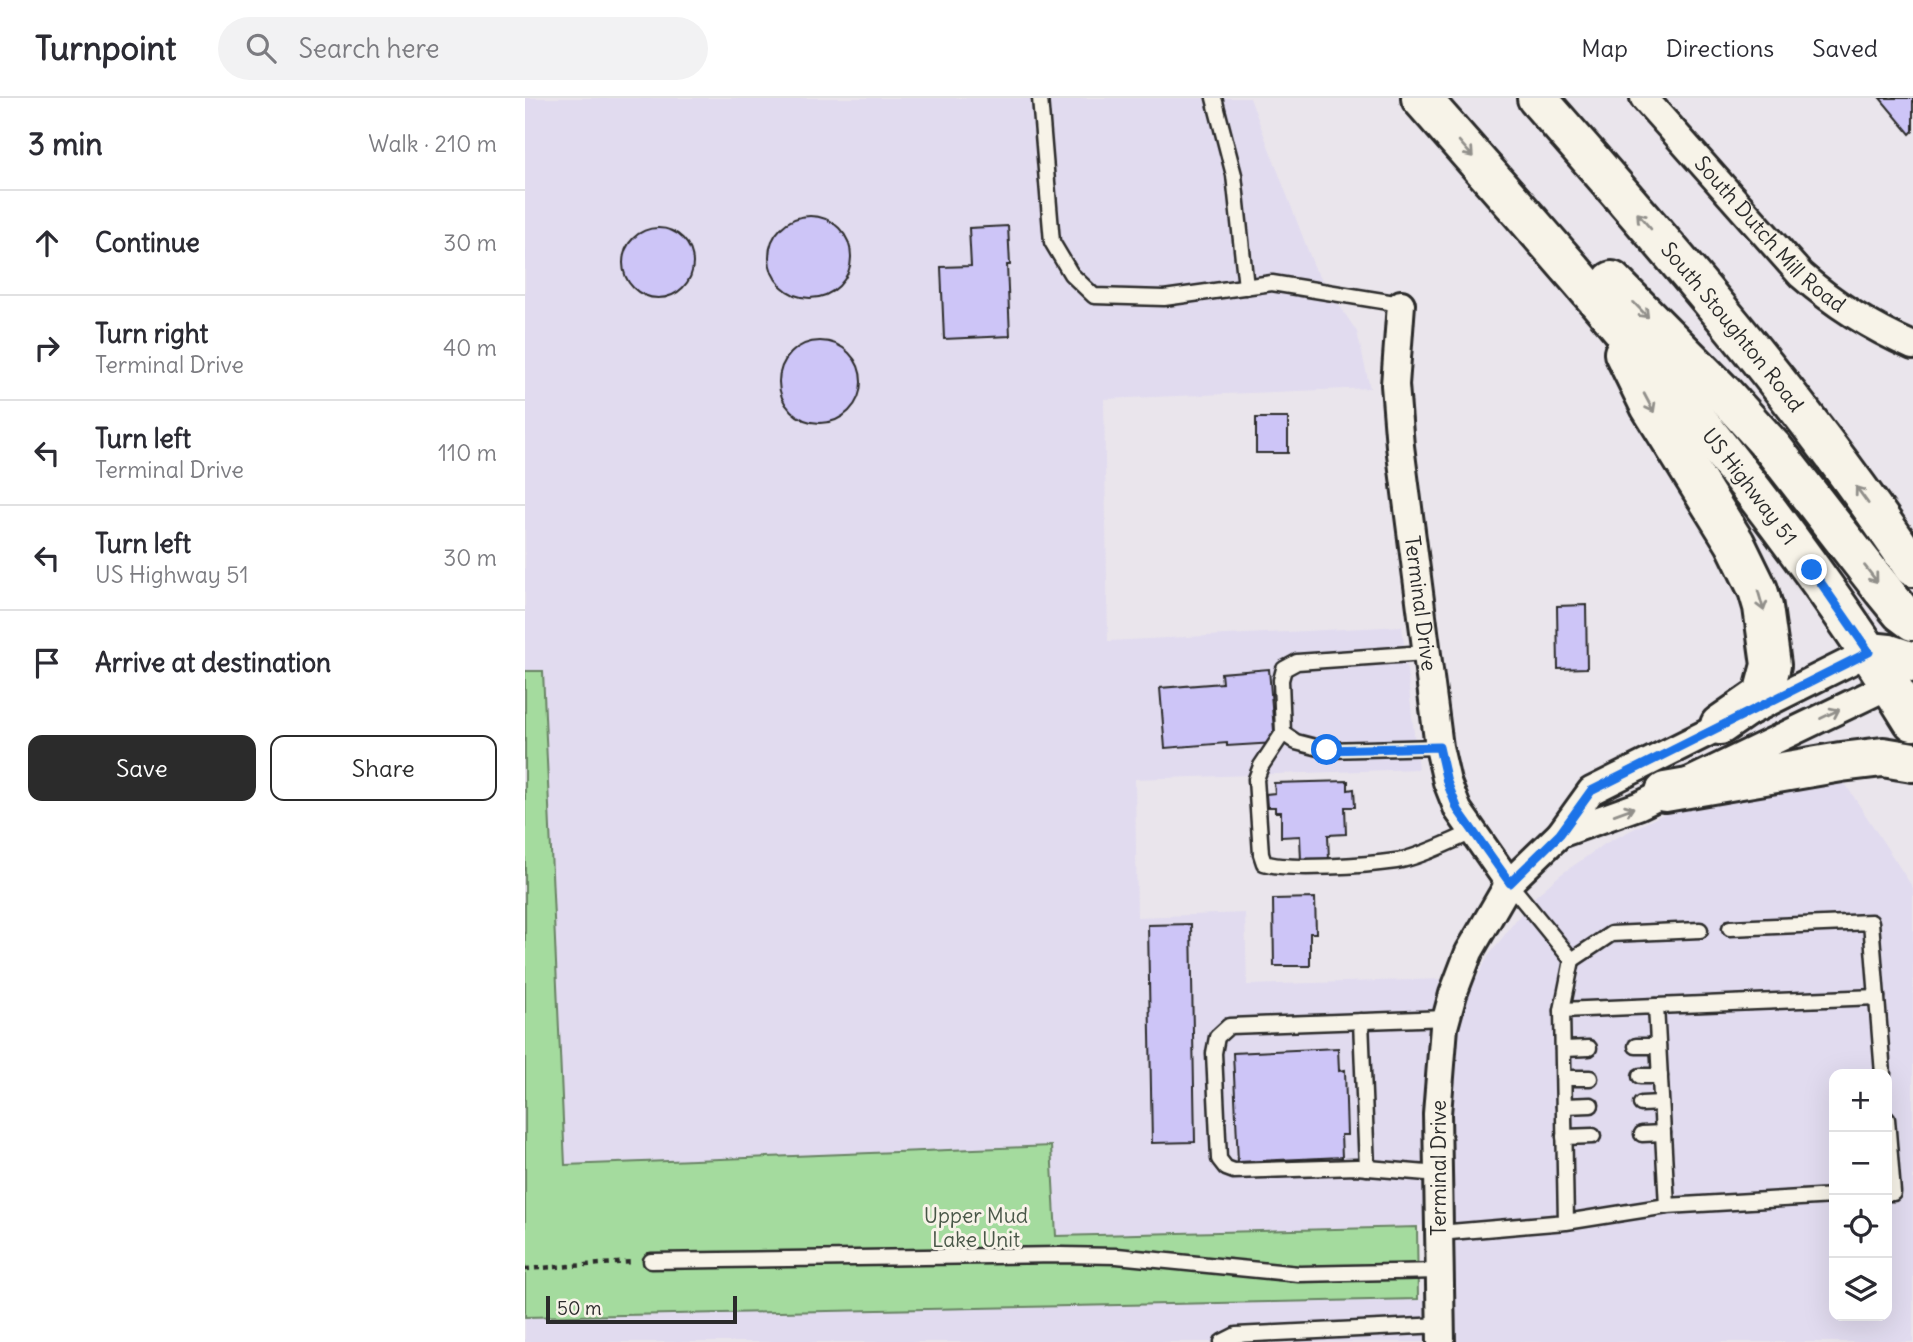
<!DOCTYPE html>
<meta charset="utf-8">
<style>
body{margin:0;font-family:Delius,sans-serif;background:#f2f2f3;color:#2b2b33}
.controls{position:absolute;right:21px;bottom:21px;display:grid;overflow:hidden;border-radius:14px;box-shadow:0 7px 28px #0002}
.controls button{width:63px;height:63px;display:grid;place-items:center;padding:0;border:0;border-bottom:2px solid #e1e1e2;background:#fff;color:#2b2b33;font:35px sans-serif}
.scale{position:absolute;left:21px;bottom:18px;width:191px;box-sizing:border-box;padding-left:7px;border:4px solid #2b2b2b;border-top:0;font-size:19px;line-height:24px;white-space:nowrap;color:#2b2b2b;-webkit-text-stroke:5px #f7f3e8;paint-order:stroke}
.stop{position:absolute;width:21px;height:21px;margin:-16px;border:5px solid #1a73e8;border-radius:50%;background:#fff}
.stop.end{background:#1a73e8;border-color:#fff;box-shadow:0 2px 7px #0008}
.list{margin:0;padding:0;list-style:none}
h2{display:flex;justify-content:space-between;align-items:center;height:91px;margin:0;padding:0 28px;font-size:30px}
h2 small{font-size:23px;font-weight:400;color:#7c7c81}
.list li{display:grid;grid-template-columns:46px 1fr auto;gap:21px;align-items:center;box-sizing:border-box;height:105px;padding:0 28px;border-top:2px solid #e1e1e2}
.list b{display:block;font-size:26px;white-space:nowrap}
.list p{margin:0;font-size:23px;white-space:nowrap;color:#7c7c81}
.list em{font-size:23px;font-style:normal;color:#7c7c81}
.actions{display:flex;gap:14px;padding:21px 28px}
.actions a{flex:1;padding:16px 0;border:2px solid #2b2b2b;border-radius:14px;text-align:center;font-size:24px;color:#2b2b2b}
.actions .main{background:#2b2b2b;color:#fff}
.icon{flex:none;width:38px;height:38px;fill:none;stroke:currentColor;stroke-width:2;stroke-linecap:round;stroke-linejoin:round}
.map{position:relative;flex:none;width:1388px;height:1244px;overflow:hidden}
header{display:flex;align-items:center;gap:42px;box-sizing:border-box;height:98px;padding:0 35px;background:#fff;border-bottom:2px solid #e1e1e2}
header strong{font-size:33px}
nav{display:flex;gap:38px;margin-inline-start:auto;font-size:24px}
.search{width:490px;height:63px;background:#f2f2f3;display:flex;align-items:center;gap:18px;box-sizing:border-box;padding:0 24px;border-radius:38px;color:#7c7c81;font-size:26px}
main{display:flex}
aside{flex:1;background:#fff}
.map>svg:first-child{display:block}
.built{fill:#e1dbef;fill-rule:evenodd}
.green{fill:#a4db9e;stroke:#688364;stroke-width:2}
.building{fill:#cdc5f7;stroke:#2b2b2b;stroke-width:2}
.lines{fill:none;stroke-linecap:round;stroke-linejoin:round}
.lane-casing{stroke:#2b2b2b;stroke-width:19}
.street-casing{stroke:#2b2b2b;stroke-width:32}
.primary-casing{stroke:#2b2b2b;stroke-width:44}
.path{stroke:#2b2b2b;stroke-width:4.5;stroke-dasharray:5 5;stroke-linecap:butt}
.lane{stroke:#f7f3e8;stroke-width:14}
.street{stroke:#f7f3e8;stroke-width:26}
.primary{stroke:#f7f3e8;stroke-width:38}
.oneway{stroke:#918f8a}
.route{stroke:#1a73e8;stroke-width:9}
.labels{text-anchor:middle;stroke-width:6;stroke-linejoin:round;paint-order:stroke}
.street-label{font-size:21px;fill:#2b2b2b;stroke:#f7f3e8}
.park-label{font-size:21px;fill:#495748;stroke:#f7f3e8}
</style>
<header>
<strong>Turnpoint</strong>
<div class="search"><svg class="icon" aria-label="search" viewBox="0 0 24 24"><circle cx="10" cy="10" r="6"/><path d="M15 15l6 6"/></svg>Search here</div>
<nav><a>Map</a><a>Directions</a><a>Saved</a></nav>
</header>
<main>
<aside>
<h2>3 min<small>Walk · 210 m</small></h2>
<ul class="list">
<li><svg class="icon" aria-label="ahead" viewBox="0 0 24 24"><path d="M12 20V5M6 11l6-6 6 6"/></svg><div><b>Continue</b></div><em>30 m</em></li>
<li><svg class="icon" aria-label="right" viewBox="0 0 24 24"><path d="M7 20v-9h11M14 6l5 5-5 5"/></svg><div><b>Turn right</b><p>Terminal Drive</p></div><em>40 m</em></li>
<li><svg class="icon" aria-label="left" viewBox="0 0 24 24"><path d="M17 20v-9H6M10 6l-5 5 5 5"/></svg><div><b>Turn left</b><p>Terminal Drive</p></div><em>110 m</em></li>
<li><svg class="icon" aria-label="left" viewBox="0 0 24 24"><path d="M17 20v-9H6M10 6l-5 5 5 5"/></svg><div><b>Turn left</b><p>US Highway 51</p></div><em>30 m</em></li>
<li><svg class="icon" aria-label="arrive" viewBox="0 0 24 24"><path d="M6 21V4h12l-3 4 3 4H6"/></svg><div><b>Arrive at destination</b></div></li>
</ul>
<div class="actions"><a class="main">Save</a><a>Share</a></div>
</aside>
<div class="map">
<svg width="1388" height="1244" viewBox="0 0 1388 1244">
<rect width="100%" height="100%" fill="#eae5ec"/>
<filter id="ink" filterUnits="userSpaceOnUse"><feTurbulence type="fractalNoise" baseFrequency=".0143" numOctaves="2"/><feDisplacementMap in="SourceGraphic" scale="14" xChannelSelector="R" yChannelSelector="G"/><feConvolveMatrix kernelMatrix="1 2 1 2 8 2 1 2 1" color-interpolation-filters="sRGB"/></filter>
<g filter="url(#ink)">
<!-- built -->
<path class="built" d="M0,0H725L790,171L832,234L845,290L579,301L583,543L877,528L893,671L610,681L612,819L720,815L722,887L952,880L962,860L1006,802L1035,777L1081,745L1158,706L1310,670L1388,790V1244H0V1219L927,1201L926,1127L531,1138L525,1048L40,1067L18,573H0ZM1309,976H1362V1218H1309Z"/>
<!-- green -->
<path class="green" d="M0,573H18L40,1067L526,1048L531,1138L892,1129L893,1201L0,1219Z"/>
<!-- building -->
<g class="building">
<path d="M1355,0H1388V33L1385,36Z"/>
<circle cx="285" cy="159" r="41"/>
<path d="M483,128L485,167H482L485,238L419,241L416,169L446,168L444,130Z"/>
<circle cx="133" cy="165" r="35"/>
<circle cx="295" cy="284" r="41"/>
<rect x="731" y="320" width="32" height="35"/>
<path d="M1061,507L1062,570L1033,571L1032,508Z"/>
<path d="M744,571L750,645L702,648V645L640,650L635,590L697,585L696,575Z"/>
<path d="M823,683V692L829,691L830,709H820L821,736L803,737L804,762L776,763L775,738L756,739V714H750V709H742L741,696L750,695L749,685Z"/>
<path d="M790,800L791,835H785V868H749L748,801Z"/>
<path d="M666,826L670,1044L627,1045L623,827Z"/>
<path d="M813,950L814,973L820,972L822,1037H816L817,1059L713,1064L708,955Z"/>
</g>
<g class="lines">
<!-- lane casing -->
<g class="lane-casing">
<g id="lane">
<path d="M515,0L527,144L546,176L569,198L639,200L747,185L876,206"/>
<path d="M689,0L709,77L721,189"/>
<path d="M900,555L772,564L759,571L756,582L758,635L771,644L802,652L914,649"/>
<path d="M758,635L736,668L731,681L736,756L739,765C763,773 844,767 871,763C893,760 926,743 948,734"/>
<path d="M984,785L1047,862L1086,836L1175,832"/>
<path d="M1205,830L1346,824L1358,976"/>
<path d="M1131,908L1352,899"/>
<path d="M1037,912L1047,862"/>
<path d="M836,923L842,1070"/>
<path d="M1111,948H1133"/>
<path d="M1038,951L1064,950"/>
<path d="M1115,978H1135"/>
<path d="M1039,980H1065"/>
<path d="M1116,1006L1136,1005"/>
<path d="M1039,1008L1066,1007"/>
<path d="M1362,1021L1368,1095H1362"/>
<path d="M1117,1036L1138,1035"/>
<path d="M1039,1039L1068,1038"/>
<path d="M913,1076L832,1069L709,1073L701,1070L694,1061L689,955L692,939L704,928L922,920"/>
<path d="M1142,1108L1309,1098"/>
<path d="M914,1135L1041,1124L1142,1108L1131,908L1037,912L1041,1124"/>
<path d="M126,1163L535,1157L592,1158L774,1176L915,1173"/>
<path d="M697,1244L711,1237L916,1227"/>
</g>
</g>
<!-- street casing -->
<g class="street-casing">
<g id="street">
<path id="s1" d="M1119,0L1276,177C1310,207 1347,230 1388,248"/>
<path id="s2" d="M876,206L870,287L875,348L914,649L922,684L933,712L984,785"/>
<path d="M1035,736L1113,708L1365,587"/>
<path d="M916,1244L912,1016L919,929L928,896L944,854L984,785L1035,736L1066,693L1344,554"/>
</g>
</g>
<!-- primary casing -->
<g class="primary-casing">
<g id="primary">
<path id="s3" d="M896,0C1071,199 1249,397 1388,623"/>
<path id="s4" d="M1012,0C1144,150 1276,302 1388,469"/>
<path d="M1087,183L1198,295L1247,349L1358,492L1376,514L1388,523"/>
<path d="M1099,255L1125,308L1210,445L1233,492L1238,509L1246,567L1238,597L1195,627"/>
<path d="M1344,554L1364,556L1388,564"/>
<path d="M1140,694L1316,664L1358,659L1388,664"/>
</g>
</g>
<!-- path -->
<path class="path" d="M0,1171L107,1164"/>
<!-- lane -->
<use href="#lane" class="lane"/>
<!-- street -->
<use href="#street" class="street"/>
<!-- primary -->
<use href="#primary" class="primary"/>
</g>
<!-- one-way arrows -->
<defs><path id="oneway-shaft" d="M-6 0H5M1.5-3L5.5 0L1.5 3" fill="none" stroke-width="1.6" stroke-linecap="round" stroke-linejoin="round" transform="scale(1.75)"/></defs>
<g class="oneway">
<use href="#oneway-shaft" transform="translate(941 51) rotate(49)"/>
<use href="#oneway-shaft" transform="translate(1119 123) rotate(-131)"/>
<use href="#oneway-shaft" transform="translate(1116 212) rotate(46)"/>
<use href="#oneway-shaft" transform="translate(1124 305) rotate(62)"/>
<use href="#oneway-shaft" transform="translate(1337 397) rotate(-126)"/>
<use href="#oneway-shaft" transform="translate(1346 476) rotate(52)"/>
<use href="#oneway-shaft" transform="translate(1236 503) rotate(74)"/>
<use href="#oneway-shaft" transform="translate(1305 616) rotate(-26)"/>
<use href="#oneway-shaft" transform="translate(1099 713) rotate(-20)"/>
</g>
</g>
<g class="lines" filter="url(#ink)">
<!-- route -->
<path class="route" d="M802,652L914,649L922,684L933,712L985,785L1035,736L1066,693L1344,554L1287,472"/>
</g>
<g class="labels">
<!-- street labels -->
<g class="street-label">
<text dy="7" stroke="none"><textPath href="#s1" startOffset="186">South Dutch Mill Road</textPath></text>
<text dy="7" stroke="none"><textPath href="#s4" startOffset="301">South Stoughton Road</textPath></text>
<text dy="7" stroke="none"><textPath href="#s3" startOffset="509">US Highway 51</textPath></text>
<text dy="7" stroke="none"><textPath href="#s2" startOffset="301">Terminal Drive</textPath></text>
<text transform="translate(914 1070) rotate(-90)" y="7">Terminal Drive</text>
</g>
<!-- park labels -->
<g class="park-label">
<text x="451" y="1125">Upper Mud<tspan x="451" dy="24">Lake Unit</tspan></text>
</g>
</g>
</svg>
<div class="controls">
<button>+</button>
<button>−</button>
<button><svg class="icon" aria-label="locate" viewBox="0 0 24 24"><circle cx="12" cy="12" r="6"/><path d="M12 2v4M12 18v4M2 12h4M18 12h4"/></svg></button>
<button><svg class="icon" aria-label="layers" viewBox="0 0 24 24"><path d="M12 4l9 5-9 5-9-5zM3 14l9 5 9-5"/></svg></button>
</div>
<div class="scale">50 m</div>
<div class="stop" style="left:802px;top:652px"></div>
<div class="stop end" style="left:1287px;top:472px"></div>
</div>
</main>
